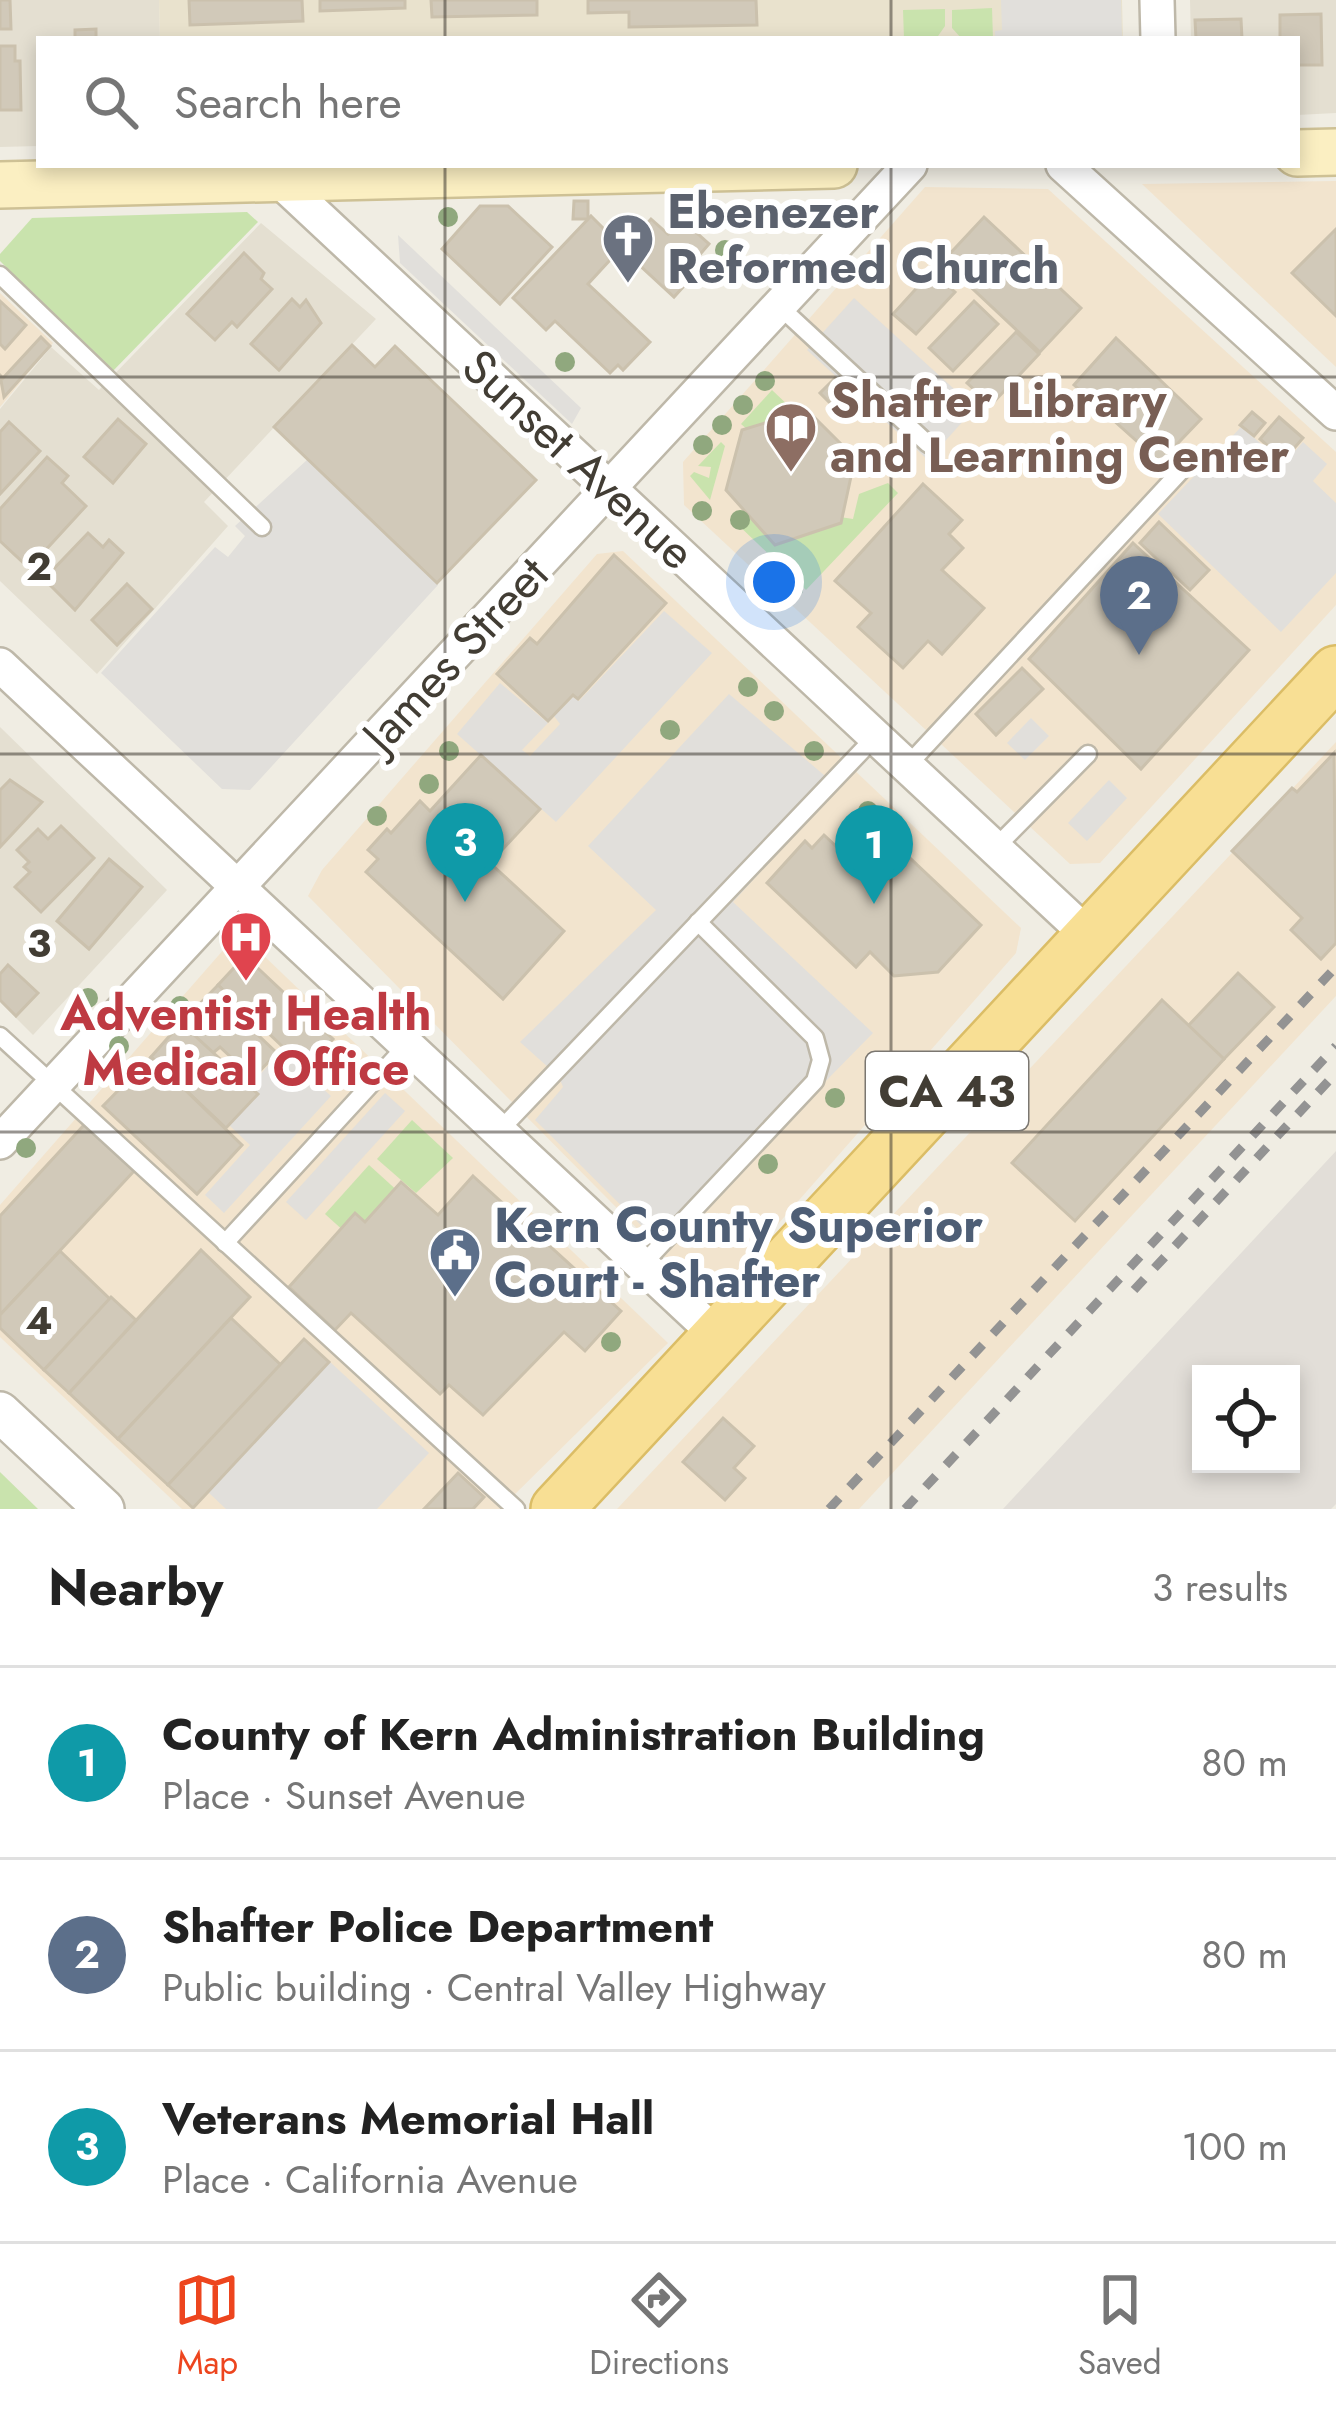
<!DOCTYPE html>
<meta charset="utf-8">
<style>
body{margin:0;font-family:Jost,sans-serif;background:#f6f6f6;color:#222}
.controls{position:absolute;right:36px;bottom:36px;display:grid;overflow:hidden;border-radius:0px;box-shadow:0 6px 18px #0003}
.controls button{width:108px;height:108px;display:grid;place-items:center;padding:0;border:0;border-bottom:3px solid #e0e0e0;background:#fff;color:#222;font:60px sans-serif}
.you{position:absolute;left:774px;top:582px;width:42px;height:42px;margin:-30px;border:9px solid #fff;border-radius:50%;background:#1a73e8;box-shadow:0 0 0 18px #1a73e833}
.badge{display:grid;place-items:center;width:78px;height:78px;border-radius:50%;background:#ed451e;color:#fff;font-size:39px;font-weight:700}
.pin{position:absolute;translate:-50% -99px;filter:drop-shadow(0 3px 6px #0008)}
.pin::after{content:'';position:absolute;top:63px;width:42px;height:36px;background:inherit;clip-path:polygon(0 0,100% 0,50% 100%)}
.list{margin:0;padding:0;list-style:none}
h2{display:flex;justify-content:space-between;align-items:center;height:156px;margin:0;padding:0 48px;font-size:51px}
h2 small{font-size:39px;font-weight:400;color:#767676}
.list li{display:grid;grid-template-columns:78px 1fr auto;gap:36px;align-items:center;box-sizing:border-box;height:192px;padding:0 48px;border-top:3px solid #e0e0e0}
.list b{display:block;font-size:45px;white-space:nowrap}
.list p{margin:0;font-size:39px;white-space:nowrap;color:#767676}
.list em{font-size:39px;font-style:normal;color:#767676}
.icon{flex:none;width:66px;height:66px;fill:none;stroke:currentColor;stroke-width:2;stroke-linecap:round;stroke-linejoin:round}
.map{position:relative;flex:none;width:1336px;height:1509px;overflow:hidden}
.search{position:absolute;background:#fff;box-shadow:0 6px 18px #0003;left:36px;right:36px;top:36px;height:132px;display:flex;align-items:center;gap:30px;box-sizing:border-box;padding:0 42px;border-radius:0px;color:#767676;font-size:45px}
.sheet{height:732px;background:#fff}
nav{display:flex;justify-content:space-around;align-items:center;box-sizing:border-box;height:168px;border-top:3px solid #e0e0e0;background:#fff;font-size:33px;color:#767676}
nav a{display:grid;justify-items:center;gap:6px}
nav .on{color:#ed451e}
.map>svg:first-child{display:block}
.residential{fill:#e4dfd1}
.commercial{fill:#f2e4ce}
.industrial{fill:#e2ded8;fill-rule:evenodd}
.education{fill:#e9e2cd}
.green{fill:#c9e3ad}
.parking{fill:#e1dfdb}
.building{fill:#d1c9b9;stroke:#cbc1ad;stroke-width:3}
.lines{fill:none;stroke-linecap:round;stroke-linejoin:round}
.service-casing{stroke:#beb8a9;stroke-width:21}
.minor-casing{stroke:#beb8a9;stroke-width:38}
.tertiary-casing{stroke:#beb8a9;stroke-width:44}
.secondary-casing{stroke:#cec195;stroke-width:50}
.primary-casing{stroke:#dbbd66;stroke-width:56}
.service{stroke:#fff;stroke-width:16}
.minor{stroke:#fff;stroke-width:33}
.tertiary{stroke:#fff;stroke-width:39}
.secondary{stroke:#fbefc2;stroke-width:45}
.primary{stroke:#f8df94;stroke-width:51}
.rail{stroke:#939393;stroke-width:9;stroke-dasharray:15 15;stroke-linecap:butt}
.tree{fill:#90a87e}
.grid{fill:none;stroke:#423d34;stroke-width:3;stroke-opacity:0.55}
.labels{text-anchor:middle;stroke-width:12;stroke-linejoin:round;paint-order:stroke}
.shield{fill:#fff;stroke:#7b7771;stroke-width:3}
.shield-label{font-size:45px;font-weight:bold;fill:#423d34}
.worship-label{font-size:48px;font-weight:bold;fill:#5b616d;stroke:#fff;text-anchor:start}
.education-label{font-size:48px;font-weight:bold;fill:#785e54;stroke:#fff;text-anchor:start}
.street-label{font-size:48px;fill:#423d34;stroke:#fff}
.health-label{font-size:48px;font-weight:bold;fill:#be3a42;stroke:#fff}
.service-label{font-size:48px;font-weight:bold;fill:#4e5e75;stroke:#fff;text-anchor:start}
.grid-label{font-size:39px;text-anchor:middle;font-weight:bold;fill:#423d34;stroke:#fff;stroke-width:12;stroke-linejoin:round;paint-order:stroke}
</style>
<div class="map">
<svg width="1336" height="1509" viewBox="0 0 1336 1509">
<rect width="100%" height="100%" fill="#f0ede3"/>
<!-- residential -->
<g class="residential">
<path d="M0,0H159L160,39H39V146L0,147Z"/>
<path d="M1190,0H1336V113L1297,115V39H1191Z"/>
<path d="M261,223L376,319L204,502L228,526L97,674L0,581V409L51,347L99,390Z"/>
<path d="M0,727L167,890L33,1035L0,1002Z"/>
</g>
<!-- commercial -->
<g class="commercial">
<path d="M1336,181V367L1142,184Z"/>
<path d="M925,187L1048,189L1336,452V605L1100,863L1070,864L684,505L683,462Z"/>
<path d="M0,293L53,343L0,407Z"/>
<path d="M623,551L1021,928L1016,953L721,1289L696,1288L308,896L322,870L597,554Z"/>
<path d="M1336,742V996L859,1509H617Z"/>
<path d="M239,932L668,1343L500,1509H182L0,1337V1205Z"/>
</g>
<!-- industrial -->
<path class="industrial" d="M1336,1151V1504L1331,1509H1003ZM1201,1374H1291V1464H1201Z"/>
<!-- education -->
<path class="education" d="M159,0H1122L1123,39H160Z"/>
<!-- green -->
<g class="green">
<path d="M992,8L993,39H962L952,28V10Z"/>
<path d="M945,9V26L936,39H904L903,10Z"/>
<path d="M247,212L258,222L111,373L0,261V254L32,218Z"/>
<path d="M772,390L792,409L789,417L748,430L741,424Z"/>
<path d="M721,442L725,446L710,500L690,476L694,472L709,478L711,467L698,466Z"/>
<path d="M888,483L898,493L806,590L732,519L741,510L775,542L840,517L853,519L859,494Z"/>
<path d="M412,1120L453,1158L416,1193L377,1159Z"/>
<path d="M369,1165L401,1194L365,1235L346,1233L325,1214Z"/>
<path d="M0,1472L38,1509H0Z"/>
</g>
<!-- parking -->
<g class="parking">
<path d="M1001,0H1121L1122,39H995V31L1002,30Z"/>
<path d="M398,235L581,408L572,424L400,263Z"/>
<path d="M854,298L975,408L928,460L807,350Z"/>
<path d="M1241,427L1284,463L1303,442L1327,464L1313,481L1336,503V573L1281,632L1158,514Z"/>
<path d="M308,459L438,585L250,790L222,789L101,673L215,547L228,557L245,536L235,526Z"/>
<path d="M664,611L712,653L556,822L457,734L500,683L548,723L522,750L530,756L560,724L554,716L573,697L579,701Z"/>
<path d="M729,694L838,787L733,902L873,1033L663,1247L535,1120L563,1087L559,1077L520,1042L656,910L588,846Z"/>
<path d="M1031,718L1049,736L1025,760L1007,743Z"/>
<path d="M1109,780L1127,798L1087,841L1068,823Z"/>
<path d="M281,1051L331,1096L224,1213L205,1195L250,1145L229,1125L258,1094L251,1085Z"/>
<path d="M385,1093L405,1111L306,1220L286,1202Z"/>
<path d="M329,1361L429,1453L377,1509H226L208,1492Z"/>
</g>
<!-- building -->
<g class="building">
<path d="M0,0H10L11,29H0Z"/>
<path d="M189,0H302L303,21L190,25Z"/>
<path d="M320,0H405V8L320,11Z"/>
<path d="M431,0H537V15L432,17Z"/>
<path d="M588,0H756L757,25L629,27V12L588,13Z"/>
<path d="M1321,14L1322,65H1297V39H1280V15Z"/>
<path d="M1241,19L1242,39H1196L1195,20Z"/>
<path d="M96,29V39H75V30Z"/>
<path d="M0,46H15V61H20L21,110H0Z"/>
<path d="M574,201H588V219H573Z"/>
<path d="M480,206H508L552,247L500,304L442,249Z"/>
<path d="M591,216L622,247L588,284L650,342L623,370L618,365L610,373L555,321L546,330L513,298Z"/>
<path d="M984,217L1081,308L1040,352L943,261Z"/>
<path d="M651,219L668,234L681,219L709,244L696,259L703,265L674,297L623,250Z"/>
<path d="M1336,229V316L1292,273Z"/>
<path d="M244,253L264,273L261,279L272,289L237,327L232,322L215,340L187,314Z"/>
<path d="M932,271L955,292L916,334L893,314Z"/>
<path d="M292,299L300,307L306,300L321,323L279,370L251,344Z"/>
<path d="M0,301L26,325L5,349L0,344Z"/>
<path d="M974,301L998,324L953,371L929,348Z"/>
<path d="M1016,332L1039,354L991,405L967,383Z"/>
<path d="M41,337L50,346L4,397L0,375L3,378Z"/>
<path d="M1116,338L1201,419L1160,462L1074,385Z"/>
<path d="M352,345L375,367L395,346L536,480L437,583L274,427Z"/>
<path d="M835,378L856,399L842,415L820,393Z"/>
<path d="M807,410L855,458L841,523L775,545L726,490L742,430Z"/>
<path d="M1252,412L1265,423L1254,436L1240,425Z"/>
<path d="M1279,417L1303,438L1284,460L1260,439Z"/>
<path d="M118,419L146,444L113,483L84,457Z"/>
<path d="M9,422L40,451L0,494V432Z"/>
<path d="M47,457L68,476L62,483L86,506L29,568L0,541V509Z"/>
<path d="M923,484L962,520L949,534L963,548L942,570L984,608L942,654L928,641L903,668L858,627L871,613L835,581Z"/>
<path d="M1159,522L1209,570L1190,590L1140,543Z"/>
<path d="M88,533L103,547L109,540L123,553L75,610L44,579Z"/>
<path d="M1133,543L1249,650L1141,769L1029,659Z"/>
<path d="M614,555L666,603L578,699L573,695L548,721L497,674L530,638L537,644Z"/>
<path d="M127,584L152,609L117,645L92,620Z"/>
<path d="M1022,668L1043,689L996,735L976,714Z"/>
<path d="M1334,753L1336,943L1321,959L1291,930L1302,918L1232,851L1292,788L1297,792Z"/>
<path d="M481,755L540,809L490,863L564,931L503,999L366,872L378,859L368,850L387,829L391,833L420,801L430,811Z"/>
<path d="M10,780L42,802L0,847V790Z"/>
<path d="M61,826L94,858L41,912L15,887L30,872L24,867L29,862L17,850L38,829L48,839Z"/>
<path d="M824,835L868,876L896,845L981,925L938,972L894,976L870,952L856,967L767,883L805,841L812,848Z"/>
<path d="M109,859L142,887L89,949L57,921Z"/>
<path d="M245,956L333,1039L305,1068L218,985Z"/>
<path d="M8,965L38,993L16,1016L0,1000V974Z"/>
<path d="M1238,973L1274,1007L1224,1059L1188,1026Z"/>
<path d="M218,985L248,1013L243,1021L277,1053L253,1078L220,1047L213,1053L181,1023Z"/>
<path d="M1162,1000L1224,1059L1075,1221L1012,1163Z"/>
<path d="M181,1023L258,1094L226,1128L151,1057Z"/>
<path d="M151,1057L242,1145L197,1194L103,1106Z"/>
<path d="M85,1124L134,1171L0,1315V1216Z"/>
<path d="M473,1176L621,1311L585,1351L564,1332L483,1415L449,1385L440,1394L351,1313L335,1330L289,1287L355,1213L365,1222L401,1182L438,1215Z"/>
<path d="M201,1250L250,1297L118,1439L69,1393Z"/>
<path d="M60,1251L111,1300L44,1370L0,1328V1315Z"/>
<path d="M111,1297L136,1320L69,1393L44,1370Z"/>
<path d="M231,1318L281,1365L168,1485L118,1439Z"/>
<path d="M304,1339L329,1362L193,1508L168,1485Z"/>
<path d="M723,1418L754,1446L734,1468L745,1478L725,1500L683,1462Z"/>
<path d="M458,1473L484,1497L473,1509H424Z"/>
</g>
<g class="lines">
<!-- service casing -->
<g class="service-casing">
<g id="service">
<path d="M0,275L262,527"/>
<path d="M779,306L928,444"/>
<path d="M907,766L1191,460"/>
<path d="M995,848L1088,754"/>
<path d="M0,1036L516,1509"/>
<path d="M499,1131L876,736"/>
<path d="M225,1243L407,1045"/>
<path d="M642,1265L815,1081L821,1060L815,1038L698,922"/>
</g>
</g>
<!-- minor casing -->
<g class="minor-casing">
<g id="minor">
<path d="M1157,0L1158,39"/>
<path d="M1063,165L1336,413"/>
<path d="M278,179L1090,937"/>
<path d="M0,665L718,1336"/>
<path d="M0,1142L910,165"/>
</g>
</g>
<!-- tertiary casing -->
<g class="tertiary-casing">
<path id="tertiary" d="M0,1412L104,1509"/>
</g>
<!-- secondary casing -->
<g class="secondary-casing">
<g id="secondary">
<path d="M1297,153L1336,152"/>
<path d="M0,185L834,165"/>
</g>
</g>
<!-- primary casing -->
<g class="primary-casing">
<path id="primary" d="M557,1509L1336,672"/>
</g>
<!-- service -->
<use href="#service" class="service"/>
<!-- minor -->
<use href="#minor" class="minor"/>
<!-- tertiary -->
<use href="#tertiary" class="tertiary"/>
<!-- secondary -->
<use href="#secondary" class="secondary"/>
<!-- primary -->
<use href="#primary" class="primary"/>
<!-- rail -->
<g class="rail">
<path d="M1134,1290L1336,1073"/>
<path d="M829,1509L1336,967"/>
<path d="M905,1509L1336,1046"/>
</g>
</g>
<!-- trees -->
<g class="tree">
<circle cx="448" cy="217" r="10"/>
<circle cx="725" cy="250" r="10"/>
<circle cx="565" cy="362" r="10"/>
<circle cx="765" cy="381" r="10"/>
<circle cx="743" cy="405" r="10"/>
<circle cx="722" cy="425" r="10"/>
<circle cx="703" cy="445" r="10"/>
<circle cx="702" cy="511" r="10"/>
<circle cx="740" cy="520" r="10"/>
<circle cx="766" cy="564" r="10"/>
<circle cx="793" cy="589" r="10"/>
<circle cx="748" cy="687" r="10"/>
<circle cx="774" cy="711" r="10"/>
<circle cx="670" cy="730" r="10"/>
<circle cx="449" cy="751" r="10"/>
<circle cx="814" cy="751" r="10"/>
<circle cx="429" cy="784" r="10"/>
<circle cx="868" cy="811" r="10"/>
<circle cx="377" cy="816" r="10"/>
<circle cx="88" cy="998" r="10"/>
<circle cx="180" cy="1006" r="10"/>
<circle cx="119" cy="1046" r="10"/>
<circle cx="835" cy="1098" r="10"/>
<circle cx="26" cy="1148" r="10"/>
<circle cx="768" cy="1164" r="10"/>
<circle cx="611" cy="1342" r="10"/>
</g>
<!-- grid -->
<path class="grid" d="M445,0V39M891,0V39M445,165V1509M891,165V1509M0,377H1336M0,754H1336M0,1132H1336"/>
<!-- icons -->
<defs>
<g id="church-pin" transform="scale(2.7)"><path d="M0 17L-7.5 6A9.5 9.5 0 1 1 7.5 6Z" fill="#6b7280" stroke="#fff"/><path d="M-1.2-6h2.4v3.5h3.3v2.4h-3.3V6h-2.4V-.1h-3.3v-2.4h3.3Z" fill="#fff"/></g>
<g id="library-pin" transform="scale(2.7)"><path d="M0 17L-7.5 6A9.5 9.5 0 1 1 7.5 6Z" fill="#8d6e63" stroke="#fff"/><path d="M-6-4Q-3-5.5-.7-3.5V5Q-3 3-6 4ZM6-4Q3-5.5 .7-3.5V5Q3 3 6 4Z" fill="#fff"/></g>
<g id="hospital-pin" transform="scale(2.7)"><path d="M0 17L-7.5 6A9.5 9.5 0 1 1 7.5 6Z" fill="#e0444e" stroke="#fff"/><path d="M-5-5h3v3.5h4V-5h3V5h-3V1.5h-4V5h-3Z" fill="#fff"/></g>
<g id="civic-pin" transform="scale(2.7)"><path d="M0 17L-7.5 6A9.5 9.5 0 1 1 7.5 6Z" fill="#5c6f8a" stroke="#fff"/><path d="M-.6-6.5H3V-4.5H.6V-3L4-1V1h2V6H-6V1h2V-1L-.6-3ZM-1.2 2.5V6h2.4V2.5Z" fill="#fff"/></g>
</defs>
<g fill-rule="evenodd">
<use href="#church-pin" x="628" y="239"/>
<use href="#library-pin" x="791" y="428"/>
<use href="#hospital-pin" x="246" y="937"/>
<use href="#civic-pin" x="455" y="1253"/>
</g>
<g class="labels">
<!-- shield labels -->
<rect class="shield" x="866" y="1052" width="162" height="78" rx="9"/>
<g class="shield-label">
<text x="947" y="1107">CA 43</text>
</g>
<!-- worship labels -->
<g class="worship-label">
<text x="667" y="228">Ebenezer<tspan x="667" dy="55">Reformed Church</tspan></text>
</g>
<!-- education labels -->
<g class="education-label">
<text x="830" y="417">Shafter Library<tspan x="830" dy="55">and Learning Center</tspan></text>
</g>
<!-- street labels -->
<g class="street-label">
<text transform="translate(579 459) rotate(43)" y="17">Sunset Avenue</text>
<text transform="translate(455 654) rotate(-47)" y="17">James Street</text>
</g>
<!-- health labels -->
<g class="health-label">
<text x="246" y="1030">Adventist Health<tspan x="246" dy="55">Medical Office</tspan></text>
</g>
<!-- service labels -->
<g class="service-label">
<text x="494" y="1242">Kern County Superior<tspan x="494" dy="55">Court - Shafter</tspan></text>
</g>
</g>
<g class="grid-label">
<text x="39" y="580">2</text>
<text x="39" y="957">3</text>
<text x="39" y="1334">4</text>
</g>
</svg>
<div class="controls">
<button><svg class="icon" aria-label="locate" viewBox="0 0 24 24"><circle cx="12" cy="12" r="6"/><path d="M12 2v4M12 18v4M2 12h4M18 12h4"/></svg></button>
</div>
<div class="you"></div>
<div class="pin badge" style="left:874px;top:904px;background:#0f9aa8">1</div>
<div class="pin badge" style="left:1139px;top:655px;background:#5c6f8a">2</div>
<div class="pin badge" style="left:465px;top:902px;background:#0f9aa8">3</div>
<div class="search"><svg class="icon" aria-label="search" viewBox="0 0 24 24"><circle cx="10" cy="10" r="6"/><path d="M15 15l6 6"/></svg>Search here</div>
</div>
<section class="sheet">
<h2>Nearby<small>3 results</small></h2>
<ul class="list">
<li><span class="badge" style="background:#0f9aa8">1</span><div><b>County of Kern Administration Building</b><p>Place · Sunset Avenue</p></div><em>80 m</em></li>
<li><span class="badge" style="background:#5c6f8a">2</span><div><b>Shafter Police Department</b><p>Public building · Central Valley Highway</p></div><em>80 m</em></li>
<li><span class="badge" style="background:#0f9aa8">3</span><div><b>Veterans Memorial Hall</b><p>Place · California Avenue</p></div><em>100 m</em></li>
</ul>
</section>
<nav>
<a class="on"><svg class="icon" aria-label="map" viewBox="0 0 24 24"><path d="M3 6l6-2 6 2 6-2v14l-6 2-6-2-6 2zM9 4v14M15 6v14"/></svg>Map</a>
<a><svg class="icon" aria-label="directions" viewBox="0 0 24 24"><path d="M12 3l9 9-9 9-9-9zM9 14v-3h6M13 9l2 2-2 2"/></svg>Directions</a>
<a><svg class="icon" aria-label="saved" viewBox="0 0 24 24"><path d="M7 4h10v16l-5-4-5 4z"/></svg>Saved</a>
</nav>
